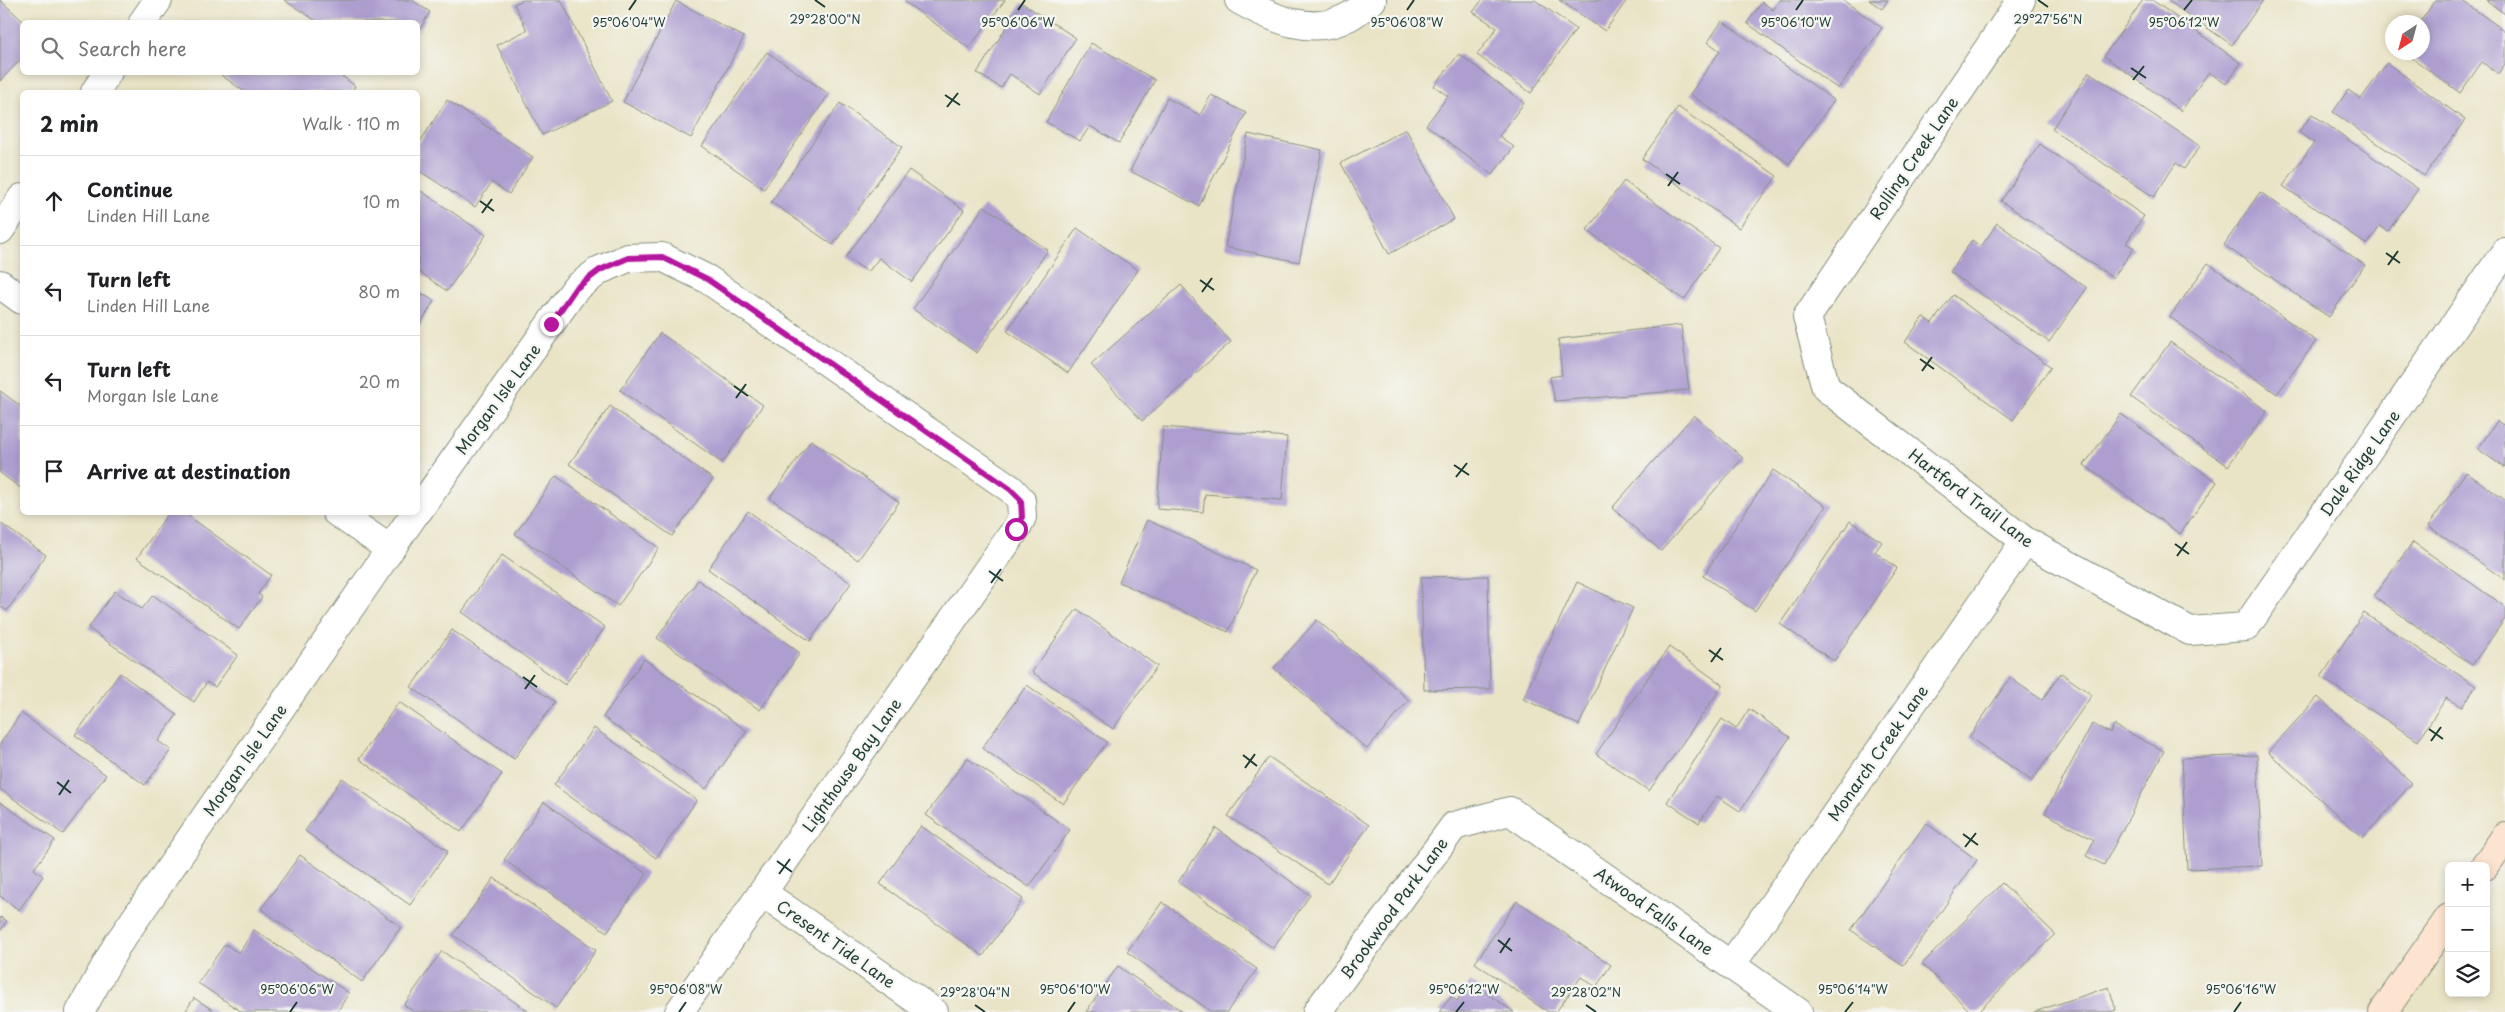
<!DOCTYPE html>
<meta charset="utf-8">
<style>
body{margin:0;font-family:"Playpen Sans",sans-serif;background:#f6f6f6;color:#202124}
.controls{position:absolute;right:15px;bottom:15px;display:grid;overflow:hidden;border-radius:8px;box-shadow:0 2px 8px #0003}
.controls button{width:45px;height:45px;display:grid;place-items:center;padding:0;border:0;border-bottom:1px solid #e0e0e0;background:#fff;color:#202124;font:25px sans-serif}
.compass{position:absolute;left:2385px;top:15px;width:45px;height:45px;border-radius:50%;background:#fff;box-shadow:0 2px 8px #0003;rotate:216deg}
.stop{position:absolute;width:15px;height:15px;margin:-11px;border:4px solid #b5179e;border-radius:50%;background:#fff}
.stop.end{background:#b5179e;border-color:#fff;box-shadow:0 1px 5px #0008}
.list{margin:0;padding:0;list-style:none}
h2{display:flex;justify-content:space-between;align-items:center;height:65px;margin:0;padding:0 20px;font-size:21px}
h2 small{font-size:16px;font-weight:400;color:#757577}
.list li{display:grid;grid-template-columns:32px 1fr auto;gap:15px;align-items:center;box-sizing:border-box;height:90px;padding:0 20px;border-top:1px solid #e0e0e0}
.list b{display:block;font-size:19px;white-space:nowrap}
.list p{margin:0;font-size:16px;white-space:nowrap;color:#757577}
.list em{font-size:16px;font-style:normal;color:#757577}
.icon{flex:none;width:28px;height:28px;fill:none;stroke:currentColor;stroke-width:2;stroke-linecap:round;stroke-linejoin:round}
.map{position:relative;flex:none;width:2505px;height:1012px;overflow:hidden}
.search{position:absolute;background:#fff;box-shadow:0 2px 8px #0003;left:20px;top:20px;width:400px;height:55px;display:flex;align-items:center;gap:12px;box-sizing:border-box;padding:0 18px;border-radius:8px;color:#757577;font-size:19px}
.panel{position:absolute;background:#fff;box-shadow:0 2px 8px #0003;left:20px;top:90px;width:400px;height:425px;border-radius:8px}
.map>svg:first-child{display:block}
.building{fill:#ae9ed0}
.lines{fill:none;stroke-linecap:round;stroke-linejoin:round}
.street-casing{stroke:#84907e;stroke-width:30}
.secondary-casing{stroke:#84907e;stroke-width:30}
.street{stroke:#fff;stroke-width:28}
.secondary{stroke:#fde4d0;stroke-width:28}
.route{stroke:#b5179e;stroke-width:6}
.ticks{fill:none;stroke:#1f3d34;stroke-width:2}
.labels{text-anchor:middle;stroke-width:4.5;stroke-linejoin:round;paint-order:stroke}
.street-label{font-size:16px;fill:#1f3d34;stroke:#f6f6f2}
.ticks-label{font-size:12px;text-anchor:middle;fill:#1f3d34;stroke:#f6f6f2;stroke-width:4.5;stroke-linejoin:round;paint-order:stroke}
</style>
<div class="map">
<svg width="2505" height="1012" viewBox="0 0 2505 1012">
<rect width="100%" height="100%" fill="#f6f6f2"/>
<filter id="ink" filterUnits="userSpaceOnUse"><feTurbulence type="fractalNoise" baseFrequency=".02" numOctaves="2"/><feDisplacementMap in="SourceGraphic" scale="10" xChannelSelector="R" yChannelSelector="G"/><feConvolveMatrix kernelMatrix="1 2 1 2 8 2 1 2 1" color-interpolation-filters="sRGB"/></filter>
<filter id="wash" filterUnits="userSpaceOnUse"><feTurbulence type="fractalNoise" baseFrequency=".0096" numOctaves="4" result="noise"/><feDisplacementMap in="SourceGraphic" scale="20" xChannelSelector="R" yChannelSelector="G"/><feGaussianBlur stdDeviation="1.12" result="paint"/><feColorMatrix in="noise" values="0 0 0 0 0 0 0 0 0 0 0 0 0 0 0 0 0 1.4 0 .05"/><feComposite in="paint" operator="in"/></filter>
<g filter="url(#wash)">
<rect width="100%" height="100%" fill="#eae4c7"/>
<g id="blocks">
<!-- building -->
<g class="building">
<path d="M0,0L24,22L22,58L0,81Z"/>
<path d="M284,0H412L430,12L418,32V22H318Z"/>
<path d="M523,0H561L612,101L542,135L497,45L527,30L514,4Z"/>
<path d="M906,0H1005L969,48L905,2Z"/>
<path d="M1482,0H1535L1576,29L1531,93L1477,55L1497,28L1473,12Z"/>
<path d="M1559,0H1627L1605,31Z"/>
<path d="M1780,0H1843L1882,28L1838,89L1747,23L1762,2L1773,10Z"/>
<path d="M1869,0H1888L1882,9Z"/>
<path d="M2143,0H2152L2241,63L2226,84L2209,72L2181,111L2104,56Z"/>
<path d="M2167,0H2263L2232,45Z"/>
<path d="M2436,0H2461L2505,31V64L2498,74L2482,62L2460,93L2404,52H2422V22H2420Z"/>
<path d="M2486,0H2505V14Z"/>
<path d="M676,1L744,37L691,138L623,102Z"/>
<path d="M1022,3L1076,38L1040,94L1010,74L1001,88L977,73Z"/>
<path d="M1722,21L1834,100L1789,164L1690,94L1720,51L1708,42Z"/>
<path d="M1091,43L1155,80L1119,143L1090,126L1080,141L1046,122Z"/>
<path d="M767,52L829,94L764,189L702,146Z"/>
<path d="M1459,54L1524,103L1499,136L1514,147L1492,175L1426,125L1448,96L1434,86Z"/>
<path d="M2387,63L2465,120L2424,176L2333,112L2348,90L2361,99Z"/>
<path d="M223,72H337L355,86L351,92H245L221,75Z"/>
<path d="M2089,72L2200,146L2184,169L2176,163L2154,197L2052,129Z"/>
<path d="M1211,95L1246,113L1199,206L1130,171L1167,98L1200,115Z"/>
<path d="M447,100L533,157L509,194L492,182L475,207L418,170V145Z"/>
<path d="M840,103L902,147L833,245L771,202Z"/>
<path d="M1678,107L1777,176L1739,228L1642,159Z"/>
<path d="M2312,114L2418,189L2388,231L2380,226L2367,245L2283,186L2314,143L2299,132Z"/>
<path d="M1406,129L1454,219L1389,254L1341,163Z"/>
<path d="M1248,134L1322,150L1299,262L1225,247Z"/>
<path d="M2040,144L2144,216L2126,243L2134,248L2113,278L2001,201Z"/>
<path d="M909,170L964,210L912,282L879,258L868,272L846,257Z"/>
<path d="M1624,181L1719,248L1684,300L1587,230Z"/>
<path d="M418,189L486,235L447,291L418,271Z"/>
<path d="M2260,192L2365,265L2329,317L2224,245Z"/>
<path d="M984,206L1048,250L977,353L913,309Z"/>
<path d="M1997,223L2087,288L2049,342L1950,272L1972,240L1981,247Z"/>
<path d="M1077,228L1138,270L1068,373L1007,331Z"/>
<path d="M2208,263L2316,341L2277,394L2170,317Z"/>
<path d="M1181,285L1231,342L1142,421L1091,365Z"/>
<path d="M418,291L434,301L418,328Z"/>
<path d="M1953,295L2051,367L2013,420L1905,342L1923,317L1932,323Z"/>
<path d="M1681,325L1689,390L1555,401L1550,377L1562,375L1558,339Z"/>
<path d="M660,333L763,405L722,463L620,390Z"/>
<path d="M2170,342L2267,411L2228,466L2131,397Z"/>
<path d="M0,391L22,407V489L0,473Z"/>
<path d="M610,406L713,479L672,536L569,464Z"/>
<path d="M2121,414L2217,482L2180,534L2084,465Z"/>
<path d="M1694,415L1743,458L1661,551L1612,508Z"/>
<path d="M2497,421L2503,425L2505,423V468L2478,449Z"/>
<path d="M1163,427L1287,437L1282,500L1205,494L1203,512L1157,509Z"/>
<path d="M811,440L899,502L858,560L770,498Z"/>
<path d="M1773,470L1826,506L1755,611L1703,576Z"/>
<path d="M2466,472L2505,500V580L2428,526Z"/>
<path d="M556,476L659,548L618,606L515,534Z"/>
<path d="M748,511L851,583L810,641L708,569Z"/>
<path d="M169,512H183L271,575L258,594L262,597L239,629L137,558Z"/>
<path d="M1147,520L1256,570L1228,632L1119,582Z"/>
<path d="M1850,521L1882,542L1875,552L1897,568L1834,661L1780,624Z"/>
<path d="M0,523L46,555L7,611L0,606Z"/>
<path d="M2413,542L2505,607V619L2472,665L2374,596Z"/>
<path d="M502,555L605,627L565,685L462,612Z"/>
<path d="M1488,576L1490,689L1424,690L1421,577Z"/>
<path d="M698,580L800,653L760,710L657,638Z"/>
<path d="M1577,582L1633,608L1579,725L1523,699Z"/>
<path d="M115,591L142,609L153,595L238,655L215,687L207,682L194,702L88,628Z"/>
<path d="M1077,609L1157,666L1113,729L1032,672Z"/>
<path d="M2364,613L2476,686L2462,707L2446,698L2418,741L2321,677Z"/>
<path d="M1317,620L1409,700L1367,749L1274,668Z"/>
<path d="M452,630L555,702L514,759L411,687Z"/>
<path d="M1669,647L1723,685L1649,791L1596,754Z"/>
<path d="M644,659L747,731L706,789L603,717Z"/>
<path d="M120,673L177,715L158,741L171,750L145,785L75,735Z"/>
<path d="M2061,673L2092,695L2032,781L1969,737L2010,678L2042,700Z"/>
<path d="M1027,685L1107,742L1063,804L982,748Z"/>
<path d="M2318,697L2412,783L2363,838L2268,752Z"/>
<path d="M399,702L502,774L461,832L359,759Z"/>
<path d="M1749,709L1790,737L1740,811L1717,796L1699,823L1667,802L1722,719L1736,729Z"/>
<path d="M21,713L106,775L63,834L0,789V744Z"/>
<path d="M2092,724L2110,733L2114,725L2164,751L2104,865L2086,856L2094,840L2045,813Z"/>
<path d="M594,728L697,800L656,858L554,785Z"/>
<path d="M2257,755L2262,866L2187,869L2182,758Z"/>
<path d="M1269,757L1369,825L1328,884L1228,816Z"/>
<path d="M967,758L1070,830L1029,887L926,815Z"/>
<path d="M342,778L448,851L410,905L305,831Z"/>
<path d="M0,802L55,840L34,869L43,876L19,910L0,896Z"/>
<path d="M544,802L647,874L607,932L504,860Z"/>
<path d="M1926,823L1977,860L1903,966L1851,930Z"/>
<path d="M921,826L1023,899L983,956L880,884Z"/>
<path d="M1216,828L1310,895L1273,948L1178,882Z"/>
<path d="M300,855L401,927L362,982L261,909Z"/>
<path d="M494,878L596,950L556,1008L453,935Z"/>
<path d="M2002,883L2055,934L1978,1012H1971L1922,964Z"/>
<path d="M1517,901L1611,965L1596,987L1581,977L1556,1012H1548L1475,963Z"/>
<path d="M1162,902L1257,969L1227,1012H1212L1127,952Z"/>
<path d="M0,917L7,921L0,931Z"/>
<path d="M254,930L349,993L337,1012H242L198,983L225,944L239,953Z"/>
<path d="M442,951L529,1012H415L404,1005Z"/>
<path d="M1118,966L1183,1012H1086Z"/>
<path d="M1470,982L1514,1012H1439L1451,997L1457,1001Z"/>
<path d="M2109,987L2116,1010L2110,1012H2034Z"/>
<path d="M194,998L216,1012H185Z"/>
</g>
</g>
</g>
<g filter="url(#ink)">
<use href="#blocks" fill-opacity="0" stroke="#84907e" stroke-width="1"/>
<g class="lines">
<!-- street casing -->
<g class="street-casing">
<g id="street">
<path d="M1239,0C1273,19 1313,37 1350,16C1357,12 1365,5 1372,0"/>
<path d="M2021,0L1807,317L1826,388L2025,541L2190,631L2246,627L2505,252"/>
<path d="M143,22L158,0"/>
<path d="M95,92L108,72"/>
<path d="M0,230L22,198"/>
<path d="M0,284L22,300"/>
<path d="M418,511L575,289L600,270L628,258L662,257L707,279L1011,489L1021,500L1022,517L1016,529L679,1012"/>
<path d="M336,512L390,549"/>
<path d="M763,893L934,1012"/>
<path d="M1731,965L2025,541"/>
<path d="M80,1012L117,945L416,512"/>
<path d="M1317,1012L1454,826L1510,811L1798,1012"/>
</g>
</g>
<!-- secondary casing -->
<g class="secondary-casing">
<g id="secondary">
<path d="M2485,866L2505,837"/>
<path d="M2383,1012L2449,918"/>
</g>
</g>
<!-- street -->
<use href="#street" class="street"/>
<!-- secondary -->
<use href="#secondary" class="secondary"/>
</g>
</g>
<g class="lines" filter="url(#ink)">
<!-- route -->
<path class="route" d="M551,324L575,289L600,270L628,258L662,257L707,279L1010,489L1021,500L1022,517L1016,529"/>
</g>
<!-- ticks -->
<path class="ticks" d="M815,0L825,7M2038,0L2048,7M629,10L636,0M1018,10L1025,0M1407,10L1414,0M1796,10L1803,0M2184,10L2192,0M2131,68L2146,78M2133,80L2144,66M945,95L960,105M947,107L958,93M1666,174L1680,184M1668,186L1678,172M480,201L494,211M482,213L492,199M2386,253L2400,263M2388,265L2398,251M1200,280L1214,290M1202,292L1212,278M1920,359L1934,369M1922,371L1932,357M734,386L748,396M736,398L746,384M1454,465L1469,475M1456,477L1467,463M2175,544L2189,554M2177,556L2187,542M989,571L1003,581M991,583L1001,569M1709,650L1723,660M1711,662L1721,648M523,677L537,687M525,689L535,675M2429,729L2443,739M2431,741L2441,727M1243,755L1257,766M1245,768L1255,754M57,782L71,793M59,795L69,780M1963,834L1978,845M1965,847L1976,833M777,861L792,872M779,874L790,859M1498,940L1512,951M1500,953L1510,938M975,1005L985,1012M1586,1005L1596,1012M290,1012L297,1002M679,1012L686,1002M1068,1012L1075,1002M1456,1012L1464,1002M1845,1012L1853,1002M2234,1012L2241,1002"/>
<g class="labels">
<!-- street labels -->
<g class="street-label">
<text transform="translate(1914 158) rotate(-56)" y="6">Rolling Creek Lane</text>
<text transform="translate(498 399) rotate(-54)" y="6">Morgan Isle Lane</text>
<text transform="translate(2360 463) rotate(-55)" y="6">Dale Ridge Lane</text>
<text transform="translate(1971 498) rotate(37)" y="6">Hartford Trail Lane</text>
<text transform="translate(1878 753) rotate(-55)" y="6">Monarch Creek Lane</text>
<text transform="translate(245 760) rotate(-55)" y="6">Morgan Isle Lane</text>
<text transform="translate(852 765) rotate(-55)" y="6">Lighthouse Bay Lane</text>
<text transform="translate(1394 908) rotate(-54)" y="6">Brookwood Park Lane</text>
<text transform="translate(1654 911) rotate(35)" y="6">Atwood Falls Lane</text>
<text transform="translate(836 944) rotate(35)" y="6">Cresent Tide Lane</text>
</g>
</g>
<g class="ticks-label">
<text x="825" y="24">29°28'00"N</text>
<text x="2048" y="24">29°27'56"N</text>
<text x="2184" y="27">95°06'12"W</text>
<text x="629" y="27">95°06'04"W</text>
<text x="1018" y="27">95°06'06"W</text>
<text x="1407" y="27">95°06'08"W</text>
<text x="1796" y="27">95°06'10"W</text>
<text x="297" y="994">95°06'06"W</text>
<text x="686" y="994">95°06'08"W</text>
<text x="1075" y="994">95°06'10"W</text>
<text x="1464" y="994">95°06'12"W</text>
<text x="1853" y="994">95°06'14"W</text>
<text x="2241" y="994">95°06'16"W</text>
<text x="975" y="997">29°28'04"N</text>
<text x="1586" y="997">29°28'02"N</text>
</g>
</svg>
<div class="controls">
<button>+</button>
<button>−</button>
<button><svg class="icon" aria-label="layers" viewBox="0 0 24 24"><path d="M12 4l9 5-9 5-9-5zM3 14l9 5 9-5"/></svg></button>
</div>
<svg class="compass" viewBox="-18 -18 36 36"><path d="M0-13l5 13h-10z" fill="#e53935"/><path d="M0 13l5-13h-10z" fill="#757577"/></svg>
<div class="stop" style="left:1016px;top:529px"></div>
<div class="stop end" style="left:551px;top:324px"></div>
<div class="search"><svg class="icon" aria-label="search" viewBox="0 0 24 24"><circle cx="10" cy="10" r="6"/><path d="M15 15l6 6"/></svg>Search here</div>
<section class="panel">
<h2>2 min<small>Walk · 110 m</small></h2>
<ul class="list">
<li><svg class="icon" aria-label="ahead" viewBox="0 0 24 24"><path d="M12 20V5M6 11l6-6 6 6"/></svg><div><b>Continue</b><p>Linden Hill Lane</p></div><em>10 m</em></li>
<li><svg class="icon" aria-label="left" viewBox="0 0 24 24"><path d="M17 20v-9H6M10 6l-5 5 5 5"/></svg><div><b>Turn left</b><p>Linden Hill Lane</p></div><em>80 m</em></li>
<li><svg class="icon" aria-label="left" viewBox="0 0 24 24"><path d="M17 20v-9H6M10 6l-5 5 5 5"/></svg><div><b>Turn left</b><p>Morgan Isle Lane</p></div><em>20 m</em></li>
<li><svg class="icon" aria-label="arrive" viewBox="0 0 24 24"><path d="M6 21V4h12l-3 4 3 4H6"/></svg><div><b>Arrive at destination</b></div></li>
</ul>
</section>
</div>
